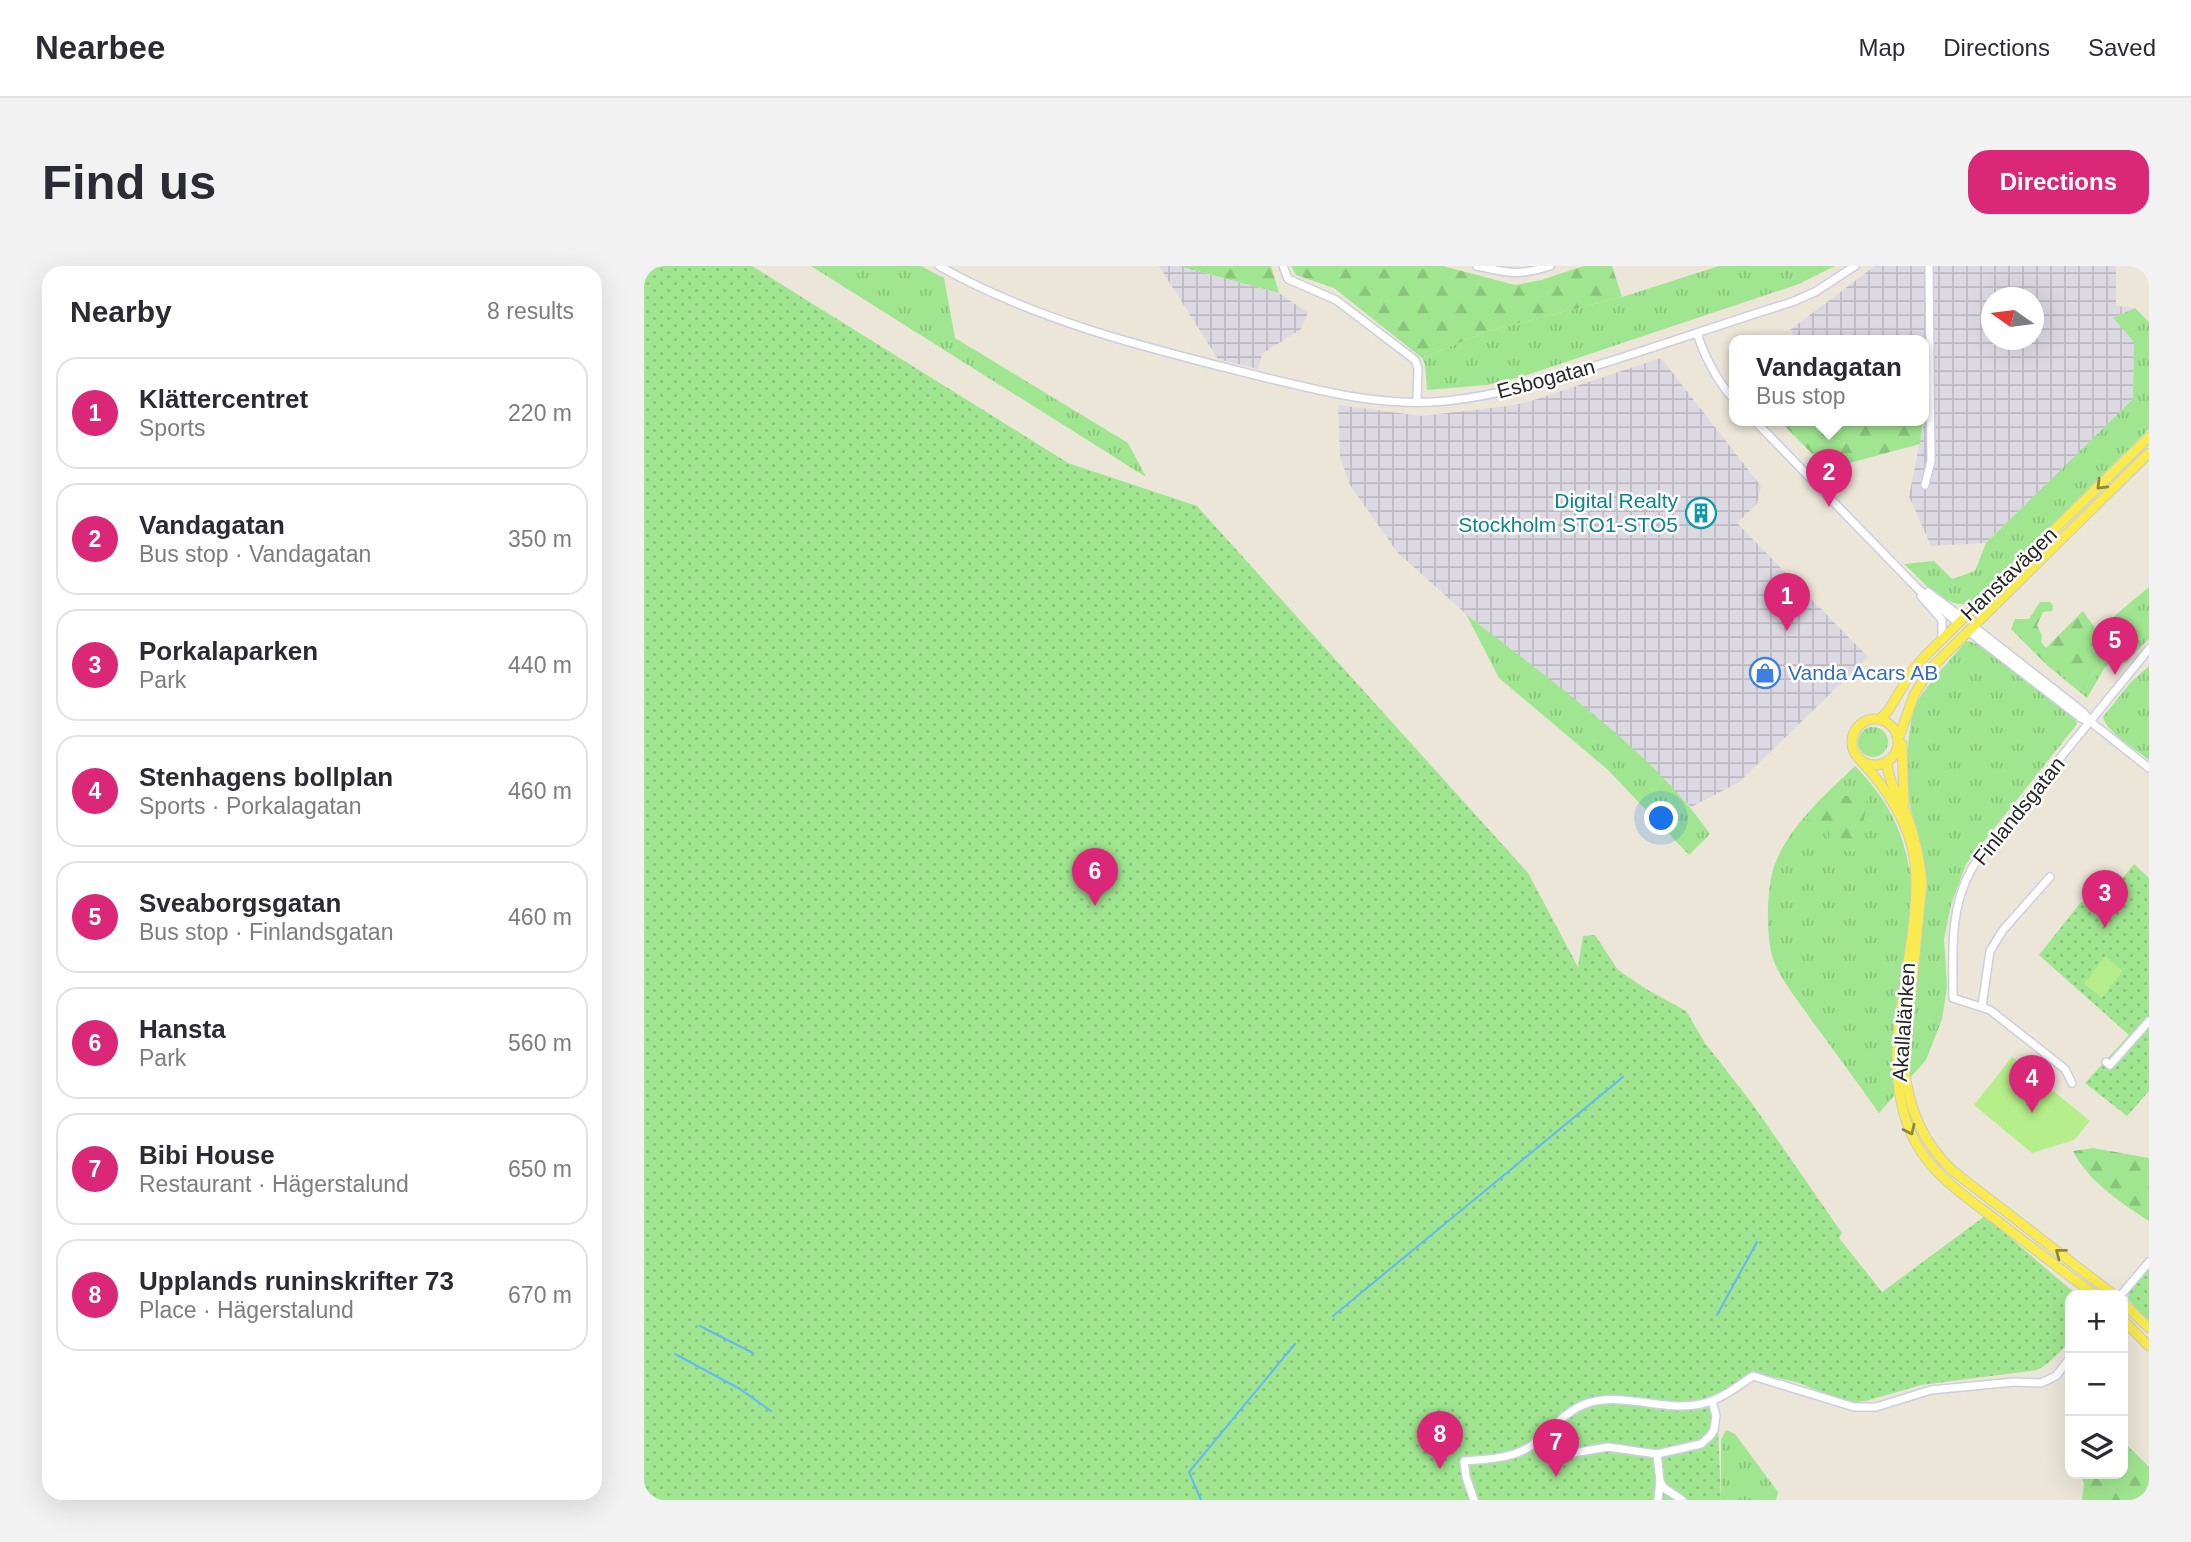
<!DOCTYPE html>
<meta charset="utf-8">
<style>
body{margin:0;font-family:Arial,sans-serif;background:#f2f2f3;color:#2b2b33}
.controls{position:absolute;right:21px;bottom:21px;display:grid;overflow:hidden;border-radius:14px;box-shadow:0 7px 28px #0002}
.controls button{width:63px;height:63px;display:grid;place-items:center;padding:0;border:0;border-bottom:2px solid #e1e1e2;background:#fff;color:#2b2b33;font:35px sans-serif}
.compass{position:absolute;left:1337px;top:21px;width:63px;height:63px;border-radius:50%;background:#fff;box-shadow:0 7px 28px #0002;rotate:284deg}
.you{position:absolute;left:1018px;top:553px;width:24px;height:24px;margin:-18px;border:5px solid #fff;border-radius:50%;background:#1a73e8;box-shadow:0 0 0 10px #1a73e833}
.badge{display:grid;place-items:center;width:46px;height:46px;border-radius:50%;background:#db2777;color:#fff;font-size:23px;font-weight:700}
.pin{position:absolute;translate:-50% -58px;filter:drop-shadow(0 2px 4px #0008)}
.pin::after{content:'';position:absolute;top:37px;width:24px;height:21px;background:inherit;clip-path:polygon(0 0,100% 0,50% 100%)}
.popup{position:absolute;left:1085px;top:69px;width:200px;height:91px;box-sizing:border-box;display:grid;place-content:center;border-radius:14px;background:#fff;filter:drop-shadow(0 2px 5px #0005);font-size:23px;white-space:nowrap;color:#7c7c81}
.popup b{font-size:26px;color:#2b2b33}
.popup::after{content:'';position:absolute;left:50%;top:100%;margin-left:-14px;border:14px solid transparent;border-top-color:#fff}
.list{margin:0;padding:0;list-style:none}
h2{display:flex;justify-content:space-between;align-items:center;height:91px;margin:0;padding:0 28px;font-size:30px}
h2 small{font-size:23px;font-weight:400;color:#7c7c81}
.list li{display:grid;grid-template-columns:46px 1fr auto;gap:21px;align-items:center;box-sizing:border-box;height:112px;margin:0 14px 14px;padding:0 14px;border:2px solid #e1e1e2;border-radius:21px}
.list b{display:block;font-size:26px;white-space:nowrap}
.list p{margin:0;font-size:23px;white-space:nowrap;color:#7c7c81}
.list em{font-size:23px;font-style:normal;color:#7c7c81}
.icon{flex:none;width:38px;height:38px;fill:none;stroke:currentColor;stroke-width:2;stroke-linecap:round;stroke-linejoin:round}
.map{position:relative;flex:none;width:1505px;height:1234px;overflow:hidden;border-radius:21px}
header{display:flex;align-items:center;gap:42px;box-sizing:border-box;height:98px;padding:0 35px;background:#fff;border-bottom:2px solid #e1e1e2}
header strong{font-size:33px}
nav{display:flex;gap:38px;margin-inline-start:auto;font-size:24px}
.intro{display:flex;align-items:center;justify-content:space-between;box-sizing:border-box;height:168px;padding:0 42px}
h1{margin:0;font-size:49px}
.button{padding:18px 32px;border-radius:21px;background:#db2777;color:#fff;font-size:24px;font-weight:700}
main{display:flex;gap:42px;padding:0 42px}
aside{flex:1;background:#fff;border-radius:21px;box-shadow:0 7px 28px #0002}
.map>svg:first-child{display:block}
.industrial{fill:url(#industrial-grid);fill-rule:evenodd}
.grass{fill:url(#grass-tufts)}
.forest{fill:url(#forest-firs)}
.park{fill:url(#park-dots)}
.pitch{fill:#b5ee8a}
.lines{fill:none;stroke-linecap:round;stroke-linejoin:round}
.stream{stroke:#62b9f5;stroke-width:2}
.minor-casing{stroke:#cdcee2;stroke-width:10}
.major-casing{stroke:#cbcbcb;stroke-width:11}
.minor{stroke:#fff;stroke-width:7}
.major{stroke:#f8ea4f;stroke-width:9}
.oneway{stroke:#90883b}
.labels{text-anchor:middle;stroke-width:5;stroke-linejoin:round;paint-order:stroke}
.street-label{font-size:21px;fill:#272727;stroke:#fff}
.culture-label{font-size:21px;fill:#0d838f;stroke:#fff;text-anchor:end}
.shop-label{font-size:21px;fill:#366cbe;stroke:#fff;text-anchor:start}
</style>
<header>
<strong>Nearbee</strong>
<nav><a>Map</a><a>Directions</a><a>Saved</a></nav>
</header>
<div class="intro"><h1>Find us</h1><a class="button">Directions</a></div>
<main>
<aside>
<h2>Nearby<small>8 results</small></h2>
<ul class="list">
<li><span class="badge">1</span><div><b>Klättercentret</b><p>Sports</p></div><em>220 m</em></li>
<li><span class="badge">2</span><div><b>Vandagatan</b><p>Bus stop · Vandagatan</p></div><em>350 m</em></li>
<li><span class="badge">3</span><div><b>Porkalaparken</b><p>Park</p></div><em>440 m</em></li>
<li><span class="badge">4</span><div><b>Stenhagens bollplan</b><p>Sports · Porkalagatan</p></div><em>460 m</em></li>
<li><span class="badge">5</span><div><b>Sveaborgsgatan</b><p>Bus stop · Finlandsgatan</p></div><em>460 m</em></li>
<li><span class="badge">6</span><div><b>Hansta</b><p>Park</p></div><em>560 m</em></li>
<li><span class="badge">7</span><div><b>Bibi House</b><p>Restaurant · Hägerstalund</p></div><em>650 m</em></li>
<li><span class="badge">8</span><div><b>Upplands runinskrifter 73</b><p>Place · Hägerstalund</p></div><em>670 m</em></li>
</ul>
</aside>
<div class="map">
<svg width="1505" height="1234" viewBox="0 0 1505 1234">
<defs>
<pattern id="industrial-grid" width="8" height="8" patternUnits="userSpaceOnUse" patternTransform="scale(1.75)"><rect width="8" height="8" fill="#ddd9e3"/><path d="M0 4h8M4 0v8" fill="none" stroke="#bebac3"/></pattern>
<pattern id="grass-tufts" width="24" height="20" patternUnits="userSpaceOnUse" patternTransform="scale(1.75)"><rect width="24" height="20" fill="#a0e690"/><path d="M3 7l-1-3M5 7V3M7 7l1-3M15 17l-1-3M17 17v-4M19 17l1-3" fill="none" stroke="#8ac57c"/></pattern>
<pattern id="forest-firs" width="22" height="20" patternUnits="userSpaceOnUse" patternTransform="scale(1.75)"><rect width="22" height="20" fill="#a0e690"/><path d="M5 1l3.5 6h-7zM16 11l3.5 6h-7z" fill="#8ac57c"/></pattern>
<pattern id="park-dots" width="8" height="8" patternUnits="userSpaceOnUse" patternTransform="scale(1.75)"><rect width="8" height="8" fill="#a0e690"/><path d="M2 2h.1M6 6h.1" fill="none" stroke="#8ac57c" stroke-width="1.8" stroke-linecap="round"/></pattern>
</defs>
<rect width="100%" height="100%" fill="#ebe6d7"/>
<!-- industrial -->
<g class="industrial">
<path d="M515,0H535L635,27L664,47L657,63L618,88L614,103L574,93Z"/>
<path d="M1231,0H1472V40L1491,42L1469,52L1490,76L1489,133L1342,277L1287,280L1265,230L1280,155L1281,110L1280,75H1154L1146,64ZM1348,32H1390V74H1348Z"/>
<path d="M1017,92L1117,220L1113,238L1093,257L1224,391L1094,517L1047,541L973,469L822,348L753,286L706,219L696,191L694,139L777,150L865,140L887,135Z"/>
</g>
<!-- grass -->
<g class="grass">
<path d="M167,0H277L300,12L311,72L484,177L502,211Z"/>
<path d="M1075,0H1191L1155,18L877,111L843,119L783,124L781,98L778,92L844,65L978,31Z"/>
<path d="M1491,42L1505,56V163L1328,337C1300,344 1279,315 1260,298L1290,295L1308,313L1331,305L1342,277L1489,133L1490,76L1469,52Z"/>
<path d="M1505,321V373L1481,397L1469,395L1461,401L1443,432L1404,400L1443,426L1445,412L1471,386L1488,363L1481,341Z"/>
<path d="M822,348C902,412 1008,484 1066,568L1045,589L964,504L855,412Z"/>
<path d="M1322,375C1347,377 1409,433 1431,451L1433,458L1322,598L1307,639L1300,673L1303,721L1298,753L1282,794L1235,847C1212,815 1189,783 1166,752C1155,735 1139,717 1131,698C1121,676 1122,621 1131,598C1146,559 1182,528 1211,500C1241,531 1257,559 1265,601L1280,602C1279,577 1268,554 1264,529C1261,510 1264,455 1272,438C1280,422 1309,391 1322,375Z"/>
<path d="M1505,400V494C1493,484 1462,466 1459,451L1487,416Z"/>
<circle cx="1229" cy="476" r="15"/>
<path d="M1082,1164L1091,1168L1134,1226L1132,1234H1077V1174Z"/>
</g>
<!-- forest -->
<g class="forest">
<path d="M535,0H627L635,27Z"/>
<path d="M647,0H799L871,19L897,14L940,0H968L978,31L844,65L778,92L690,22L652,9Z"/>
<path d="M1136,155H1279L1276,178L1198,199L1180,200Z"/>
<path d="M1396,336H1406L1409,340L1408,345L1399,346L1393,359L1398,370L1397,376L1402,382L1439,345L1453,365L1481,341L1489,363L1471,386L1445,412L1443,427L1404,400L1367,363L1371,353H1385Z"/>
<path d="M1181,530H1224L1214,586L1187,583L1184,559L1161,553Z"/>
<path d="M1449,882L1505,892V955C1476,936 1445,916 1429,885Z"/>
<path d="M1479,1175L1505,1201V1234H1438L1440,1217L1436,1208H1479Z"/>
</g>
<!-- park -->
<g class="park">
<path d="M0,0H108L424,197L553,240L884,607L934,701L939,670L951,669L974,704L1002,723L1042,745L1061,777L1107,836L1198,967L1195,972L1238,1026L1341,950L1433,1029H1426V1076L1403,1098L1393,1104L1277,1119L1222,1135L1210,1136L1189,1131L1155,1117L1113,1107L1096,1123L1073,1138L1077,1234H0Z"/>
<path d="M1490,598L1505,612V825L1483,850L1441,817L1485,769L1395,689L1437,636L1462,633Z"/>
<path d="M1505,1002V1056L1484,1033L1485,1024Z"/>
</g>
<!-- pitch -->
<g class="pitch">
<path d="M1461,690L1479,705L1458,732L1440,718Z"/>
<path d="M1368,791L1446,855L1430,874L1388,887L1330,839Z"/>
</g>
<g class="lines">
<!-- stream -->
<g class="stream">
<path d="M1073,1049L1113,976"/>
<path d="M689,1050L979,811"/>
<path d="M56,1060L109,1087"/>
<path d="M31,1088L96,1123L127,1145"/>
<path d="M557,1234L545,1206L651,1078"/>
</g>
<!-- minor casing -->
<g class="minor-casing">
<g id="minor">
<path d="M295,0C389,53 495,80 599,106C664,122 734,142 802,135C859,129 912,112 967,95C1027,76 1087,55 1148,36L1171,26L1211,0"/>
<path d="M639,0L644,13L692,34L771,94L774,102L773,136"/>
<path d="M833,0C864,7 875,10 906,0"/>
<path d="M1053,67C1060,90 1074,116 1090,134"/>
<path d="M1111,155L1274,323L1314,357"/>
<path d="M1281,219L1287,195L1285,0"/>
<path d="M1284,326L1319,352"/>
<path d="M1277,330L1298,354V373"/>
<path d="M1329,360L1439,446L1447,456L1505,502"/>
<path d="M1324,365L1437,452L1446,456"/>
<path d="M1338,740L1346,685L1359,664L1406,611"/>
<path d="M1462,796L1466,799L1505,755"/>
<path d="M1428,817L1421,803L1346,744L1309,732C1309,688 1305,644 1327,604C1332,595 1340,586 1346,578L1505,383"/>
<path d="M1477,1029L1505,996"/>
<path d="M1013,1188L1016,1215L1014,1234"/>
<path d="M912,1190L964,1181L1013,1188L1057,1178L1066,1170L1070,1164L1072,1150L1068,1135"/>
<path d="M1016,1216L1020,1222L1038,1234"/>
<path d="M830,1234L822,1211L820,1195C843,1193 869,1193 888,1179C907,1165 920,1145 944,1137C980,1126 1020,1146 1057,1138C1076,1134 1093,1121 1109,1110L1210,1141H1232L1287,1124L1370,1116L1397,1117L1412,1110L1426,1092"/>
</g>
</g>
<!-- major casing -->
<g class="major-casing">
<g id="major">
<circle cx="1231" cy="476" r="23"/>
<path d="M1236,453L1244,445L1268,405L1281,390L1505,171"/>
<path d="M1254,474L1270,429L1286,403L1505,187"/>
<path d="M1258,478L1260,537"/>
<path d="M1217,495C1242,521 1267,560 1271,597C1280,688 1225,794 1273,879C1292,912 1324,932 1354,955C1386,980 1418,1004 1451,1029"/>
<path d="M1243,496C1244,517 1257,534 1264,552C1272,574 1276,595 1278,617L1260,801C1265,842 1278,876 1309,905L1470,1029"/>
<path d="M1479,1037L1505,1062"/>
<path d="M1479,1054L1505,1080"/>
</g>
</g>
<!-- minor -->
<use href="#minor" class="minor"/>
<!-- major -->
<use href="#major" class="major"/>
</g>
<!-- one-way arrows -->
<defs><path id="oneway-chevron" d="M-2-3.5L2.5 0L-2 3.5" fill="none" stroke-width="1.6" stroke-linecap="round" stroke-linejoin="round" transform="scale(1.75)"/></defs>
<g class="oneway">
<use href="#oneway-chevron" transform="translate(1457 219) rotate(135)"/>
<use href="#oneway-chevron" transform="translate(1266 864) rotate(65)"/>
<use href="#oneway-chevron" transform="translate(1416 987) rotate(-142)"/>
</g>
<!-- icons -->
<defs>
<g id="building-ring" transform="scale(1.575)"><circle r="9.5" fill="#fff" stroke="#0f9aa8" stroke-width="1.5"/><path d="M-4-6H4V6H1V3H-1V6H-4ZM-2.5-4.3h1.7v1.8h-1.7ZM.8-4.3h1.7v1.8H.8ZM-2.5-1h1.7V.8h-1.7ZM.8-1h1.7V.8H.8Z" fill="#0f9aa8"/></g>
<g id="shop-ring" transform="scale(1.575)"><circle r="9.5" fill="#fff" stroke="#3f7fe0" stroke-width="1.5"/><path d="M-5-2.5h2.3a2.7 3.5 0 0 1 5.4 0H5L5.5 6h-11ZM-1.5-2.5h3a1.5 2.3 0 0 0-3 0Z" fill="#3f7fe0"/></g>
</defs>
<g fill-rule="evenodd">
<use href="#building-ring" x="1057" y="247"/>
<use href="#shop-ring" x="1121" y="407"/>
</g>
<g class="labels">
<!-- street labels -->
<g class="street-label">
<text transform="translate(902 113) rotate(-15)" y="7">Esbogatan</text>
<text transform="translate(1365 308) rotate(-44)" y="7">Hanstavägen</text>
<text transform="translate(1375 545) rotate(-51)" y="7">Finlandsgatan</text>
<text transform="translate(1260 756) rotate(-86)" y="7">Akallalänken</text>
</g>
<!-- culture labels -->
<g class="culture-label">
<text x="1034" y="242">Digital Realty<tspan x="1034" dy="24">Stockholm STO1-STO5</tspan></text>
</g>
<!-- shop labels -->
<g class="shop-label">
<text x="1144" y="414">Vanda Acars AB</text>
</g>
</g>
</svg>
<div class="controls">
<button>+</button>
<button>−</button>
<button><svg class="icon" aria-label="layers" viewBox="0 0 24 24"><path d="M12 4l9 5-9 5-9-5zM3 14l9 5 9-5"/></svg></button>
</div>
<svg class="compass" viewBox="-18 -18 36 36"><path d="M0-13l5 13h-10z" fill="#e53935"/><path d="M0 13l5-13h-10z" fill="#7c7c81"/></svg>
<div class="you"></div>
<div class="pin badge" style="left:1143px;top:365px">1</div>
<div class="pin badge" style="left:1185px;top:241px">2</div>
<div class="popup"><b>Vandagatan</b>Bus stop</div>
<div class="pin badge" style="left:1461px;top:662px">3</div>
<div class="pin badge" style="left:1388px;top:847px">4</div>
<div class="pin badge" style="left:1471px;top:409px">5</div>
<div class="pin badge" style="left:451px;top:640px">6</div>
<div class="pin badge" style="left:912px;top:1211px">7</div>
<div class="pin badge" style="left:796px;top:1203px">8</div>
</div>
</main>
